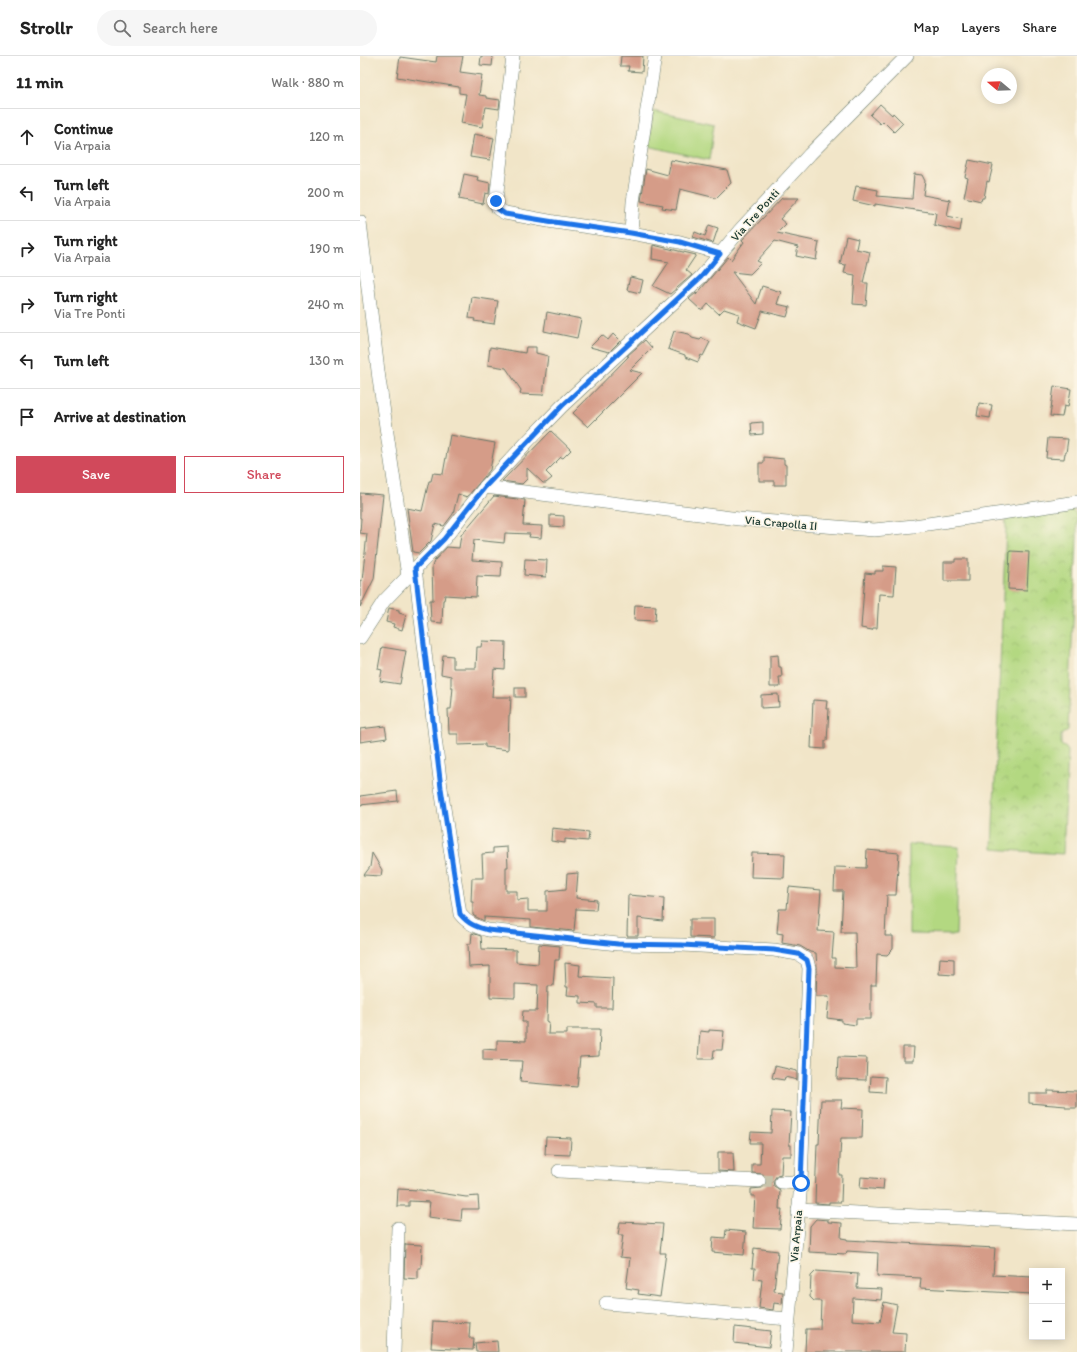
<!DOCTYPE html>
<meta charset="utf-8">
<style>
body{margin:0;font-family:Itim,sans-serif;background:#f6f6f6;color:#222}
.controls{position:absolute;right:12px;bottom:12px;display:grid;overflow:hidden;border-radius:0px;box-shadow:0 2px 10px #0003}
.controls button{width:36px;height:36px;display:grid;place-items:center;padding:0;border:0;border-bottom:1px solid #e0e0e0;background:#fff;color:#222;font:20px sans-serif}
.compass{position:absolute;left:621px;top:12px;width:36px;height:36px;border-radius:50%;background:#fff;box-shadow:0 2px 10px #0003;rotate:289deg}
.stop{position:absolute;width:12px;height:12px;margin:-9px;border:3px solid #1a73e8;border-radius:50%;background:#fff}
.stop.end{background:#1a73e8;border-color:#fff;box-shadow:0 1px 4px #0008}
.list{margin:0;padding:0;list-style:none}
h2{display:flex;justify-content:space-between;align-items:center;height:52px;margin:0;padding:0 16px;font-size:17px}
h2 small{font-size:13px;font-weight:400;color:#767676}
.list li{display:grid;grid-template-columns:26px 1fr auto;gap:12px;align-items:center;box-sizing:border-box;height:56px;padding:0 16px;border-top:1px solid #e0e0e0}
.list b{display:block;font-size:15px;white-space:nowrap}
.list p{margin:0;font-size:13px;white-space:nowrap;color:#767676}
.list em{font-size:13px;font-style:normal;color:#767676}
.actions{display:flex;gap:8px;padding:12px 16px}
.actions a{flex:1;padding:9px 0;border:1px solid #d1495b;border-radius:0px;text-align:center;font-size:14px;color:#d1495b}
.actions .main{background:#d1495b;color:#fff}
.icon{flex:none;width:22px;height:22px;fill:none;stroke:currentColor;stroke-width:2;stroke-linecap:round;stroke-linejoin:round}
.map{position:relative;flex:none;width:717px;height:1296px;overflow:hidden}
header{display:flex;align-items:center;gap:24px;box-sizing:border-box;height:56px;padding:0 20px;background:#fff;border-bottom:1px solid #e0e0e0}
header strong{font-size:19px}
nav{display:flex;gap:22px;margin-inline-start:auto;font-size:14px}
.search{width:280px;height:36px;background:#f6f6f6;display:flex;align-items:center;gap:10px;box-sizing:border-box;padding:0 14px;border-radius:22px;color:#767676;font-size:15px}
main{display:flex}
aside{flex:1;background:#fff}
.map>svg:first-child{display:block}
.grass{fill:#b3d881;stroke:#698a5a}
.park{fill:url(#park-crowns);stroke:#698a5a}
.building{fill:#d59c88}
.lines{fill:none;stroke-linecap:round;stroke-linejoin:round}
.minor-tunnel{stroke:#c7c3aa;stroke-width:13;stroke-dasharray:13 6;stroke-linecap:butt}
.minor-casing{stroke:#687868;stroke-width:14}
.minor{stroke:#fff;stroke-width:13}
.route{stroke:#1a73e8;stroke-width:5}
.labels{text-anchor:middle;stroke-width:3;stroke-linejoin:round;paint-order:stroke}
.street-label{font-size:12px;fill:#1f3d34;stroke:#fcf5e5}
</style>
<header>
<strong>Strollr</strong>
<div class="search"><svg class="icon" aria-label="search" viewBox="0 0 24 24"><circle cx="10" cy="10" r="6"/><path d="M15 15l6 6"/></svg>Search here</div>
<nav><a>Map</a><a>Layers</a><a>Share</a></nav>
</header>
<main>
<aside>
<h2>11 min<small>Walk · 880 m</small></h2>
<ul class="list">
<li><svg class="icon" aria-label="ahead" viewBox="0 0 24 24"><path d="M12 20V5M6 11l6-6 6 6"/></svg><div><b>Continue</b><p>Via Arpaia</p></div><em>120 m</em></li>
<li><svg class="icon" aria-label="left" viewBox="0 0 24 24"><path d="M17 20v-9H6M10 6l-5 5 5 5"/></svg><div><b>Turn left</b><p>Via Arpaia</p></div><em>200 m</em></li>
<li><svg class="icon" aria-label="right" viewBox="0 0 24 24"><path d="M7 20v-9h11M14 6l5 5-5 5"/></svg><div><b>Turn right</b><p>Via Arpaia</p></div><em>190 m</em></li>
<li><svg class="icon" aria-label="right" viewBox="0 0 24 24"><path d="M7 20v-9h11M14 6l5 5-5 5"/></svg><div><b>Turn right</b><p>Via Tre Ponti</p></div><em>240 m</em></li>
<li><svg class="icon" aria-label="left" viewBox="0 0 24 24"><path d="M17 20v-9H6M10 6l-5 5 5 5"/></svg><div><b>Turn left</b></div><em>130 m</em></li>
<li><svg class="icon" aria-label="arrive" viewBox="0 0 24 24"><path d="M6 21V4h12l-3 4 3 4H6"/></svg><div><b>Arrive at destination</b></div></li>
</ul>
<div class="actions"><a class="main">Save</a><a>Share</a></div>
</aside>
<div class="map">
<svg width="717" height="1296" viewBox="0 0 717 1296">
<defs>
<pattern id="park-crowns" width="20" height="18" patternUnits="userSpaceOnUse"><rect width="20" height="18" fill="#b3d881"/><path d="M2 6a3 3 0 1 1 6 0M12 15a3 3 0 1 1 6 0" fill="none" stroke="#9aba70"/></pattern>
</defs>
<rect width="100%" height="100%" fill="#fcf5e5"/>
<filter id="ink" filterUnits="userSpaceOnUse"><feTurbulence type="fractalNoise" baseFrequency=".025" numOctaves="2"/><feDisplacementMap in="SourceGraphic" scale="8" xChannelSelector="R" yChannelSelector="G"/><feConvolveMatrix kernelMatrix="1 2 1 2 8 2 1 2 1" color-interpolation-filters="sRGB"/></filter>
<filter id="wash" filterUnits="userSpaceOnUse"><feTurbulence type="fractalNoise" baseFrequency=".012" numOctaves="4" result="noise"/><feDisplacementMap in="SourceGraphic" scale="16" xChannelSelector="R" yChannelSelector="G"/><feGaussianBlur stdDeviation="0.9" result="paint"/><feColorMatrix in="noise" values="0 0 0 0 0 0 0 0 0 0 0 0 0 0 0 0 0 1.4 0 .05"/><feComposite in="paint" operator="in"/></filter>
<g filter="url(#wash)">
<rect width="100%" height="100%" fill="#f1e5c8"/>
<!-- grass -->
<g class="grass">
<path d="M293,55L354,68L349,104L288,90Z"/>
<path d="M549,788L599,791L596,879L549,878Z"/>
</g>
<!-- park -->
<path class="park" d="M712,453L717,459V480L708,674L701,679V689L706,692L708,695L703,798L632,793L646,471L645,461Z"/>
<g id="blocks">
<!-- building -->
<g class="building">
<path d="M77,0H103L100,16L122,19L119,39L126,40V42L140,44L139,53L126,51L122,71L101,67L106,38L99,37V31L37,21L40,1L76,6Z"/>
<path d="M121,0H133L132,10L120,9Z"/>
<path d="M261,0H283L282,16L268,15L269,10H260Z"/>
<path d="M520,48L532,59L533,57L543,67L534,76L523,65L520,68L510,59Z"/>
<path d="M114,78L134,82L130,104L110,101Z"/>
<path d="M311,104L367,114L371,127L356,142L320,133L316,154L302,152L303,149L281,145L286,113L308,119Z"/>
<path d="M609,104L633,109L629,126L627,125L624,142H622L621,145L604,141L608,122L605,121Z"/>
<path d="M104,118L118,121L117,124L130,127L129,138L125,137L123,148L99,143Z"/>
<path d="M554,118L562,119L565,125L563,139L590,144L587,160L602,163L600,175L574,169L576,157L515,148V150L493,145L496,130L518,134L517,140L552,143Z"/>
<path d="M422,142H439L420,163L426,168L417,177L459,186L456,204L436,200L438,191L415,185L397,205L401,207L390,218L372,216L396,248L402,230L421,236L417,248L430,251L427,261L402,255V256L396,272L377,265L379,258L364,253L359,258L348,248L342,255L329,243L337,236L336,239L368,201L371,204L384,186L382,184Z"/>
<path d="M349,169L358,172L353,187L333,181L335,176L345,180Z"/>
<path d="M486,180L498,183L496,193L510,196L503,227H508L506,249L493,248L495,219L484,217L486,209L480,208Z"/>
<path d="M293,189L336,199L326,214L332,219L310,238L293,230L309,206L292,203Z"/>
<path d="M270,221L283,224L280,237L267,234Z"/>
<path d="M112,241L138,245L134,268L114,265L115,263L109,262Z"/>
<path d="M187,256L221,263L217,282L184,275Z"/>
<path d="M314,275L329,278L332,282L340,284L342,282L350,286L343,300L341,299L338,306L325,301V299L308,293Z"/>
<path d="M253,278L260,285L249,296L230,291L242,279L248,284Z"/>
<path d="M285,284L292,292L270,314L282,317L228,371L213,357L269,300H267Z"/>
<path d="M130,291L165,297L166,291H176V297L188,300L183,339L160,338L161,334L146,312L128,309Z"/>
<path d="M694,330L711,333L708,351L704,350L702,361L690,360Z"/>
<path d="M619,347L632,349L630,362L617,360Z"/>
<path d="M403,366V378L392,379L391,367Z"/>
<path d="M191,375L211,394L203,402L201,401L186,416L192,422L186,427H183L167,412V423L162,428L142,425Z"/>
<path d="M90,379L135,387L130,414L107,441L98,438L93,458L84,470L75,468L71,485L59,497L53,496L47,452L62,455L69,425H71L73,417L83,418Z"/>
<path d="M688,382L708,383L706,397H705L704,403L686,402Z"/>
<path d="M404,401L424,403V408L426,409V429H414V425H399V407H404Z"/>
<path d="M0,437L23,439L14,523L0,551V524L2,525L7,478L0,477L1,462H0Z"/>
<path d="M134,440L165,444L163,469L182,470L181,482L169,481L170,478L145,477L144,487L114,484L112,504L142,506L141,521L117,520L116,541L85,539L84,544H83L82,567L71,566L70,544H73L72,511L74,505L87,491L99,492L101,479Z"/>
<path d="M190,459L204,460V471L190,470Z"/>
<path d="M650,495L669,496L667,534L648,533Z"/>
<path d="M165,503L187,504L186,521L164,519Z"/>
<path d="M595,503H608V525H584V506H595Z"/>
<path d="M523,510L536,511L534,539L519,538L517,572H513L512,574L501,572L505,517L515,518V515H523Z"/>
<path d="M275,549L296,550L295,565L274,564Z"/>
<path d="M29,552L39,554V557L46,559L42,574L33,571L34,568L26,566Z"/>
<path d="M122,585L146,586L145,614L134,613L132,641H151L150,659H149L148,694L125,691V688L98,689V678H89L88,653H91L93,631H91V620L81,618L83,599L93,600V612H116L117,591H121Z"/>
<path d="M22,591L46,595L40,628L20,625L22,614L18,613Z"/>
<path d="M418,599L419,611H421L422,621H419L420,631H410V600Z"/>
<rect x="155" y="632" width="10" height="9"/>
<path d="M418,638L419,651L401,652V639Z"/>
<path d="M453,644L467,645L466,653H469L467,685H465V693L451,692Z"/>
<path d="M25,670L27,682L0,686V673Z"/>
<path d="M37,735L38,745L0,749V740Z"/>
<path d="M192,772L229,776L228,785L205,783V787L191,785Z"/>
<path d="M147,791L148,811H146V835H157V844L168,843V855H187V835L206,833L207,818L218,817L216,842L237,844L236,854L216,853L214,875L171,871V864L124,861V865L114,860L113,859V846H111L112,822H123L122,798L133,797V792Z"/>
<path d="M507,794L539,797L536,839H527L525,880H533V893L527,899L517,898L516,929H511V963H496V969L482,967V964L467,962L469,940H456L457,912L456,897L450,896L440,890L422,887L423,878L417,877L419,853H427L429,831L461,834L458,875L474,876L472,902H475V911L496,912L495,876H481L483,835H474L475,811L506,812Z"/>
<path d="M12,797L22,814L21,820L4,819L10,811Z"/>
<path d="M392,797L425,798L424,822L391,821Z"/>
<path d="M268,839L304,842L303,865L278,862V880H267Z"/>
<path d="M330,863H354V882L330,881Z"/>
<path d="M112,877L121,880L122,893L156,894V906L178,908L179,888L200,890L199,904H195L193,930H188L187,965L189,966L188,978H207V973H240L239,1000L220,1001L217,1031L160,1026L162,1005L123,1004V993L137,994V984L166,985V966H162L163,955H177L178,929L155,928V942L130,941V910L109,911L108,888H111Z"/>
<path d="M580,902L594,903V919L579,918Z"/>
<path d="M205,907L220,909L219,920L253,922L252,952H237V948L220,947V940L207,939L208,931H206Z"/>
<path d="M349,974L364,975L362,994H354L353,1003H338L340,975L349,976Z"/>
<path d="M543,991H554L553,1005H543Z"/>
<path d="M478,1001L507,1002L506,1024L477,1023Z"/>
<path d="M415,1010L437,1015V1024L425,1021L424,1024L412,1022Z"/>
<path d="M511,1020L526,1021L525,1037L510,1036Z"/>
<path d="M687,1034L717,1035V1052H706V1050L669,1047V1037H687Z"/>
<path d="M461,1044H482L481,1052L503,1053L502,1082H481L479,1119H482L481,1146H469V1148L455,1147L456,1115L457,1088H459Z"/>
<path d="M412,1055L431,1056L429,1089H431V1100H422L421,1118L417,1119L413,1125L414,1130L420,1134L419,1153H422L420,1173L393,1172L395,1140H391V1133L402,1132L405,1130L407,1125L406,1121L403,1118L392,1117V1108H400L401,1087H390L391,1076L411,1077Z"/>
<path d="M186,1081L211,1082L210,1099L185,1098Z"/>
<path d="M358,1096H373L374,1116L358,1115Z"/>
<path d="M501,1121L524,1123L523,1134L500,1132Z"/>
<path d="M38,1133L60,1134L106,1141L118,1140L119,1153H102L101,1165L68,1161L70,1146L49,1145V1150H37Z"/>
<path d="M456,1163L468,1164V1166L482,1167L481,1182L487,1183V1184L635,1192L633,1219L672,1221V1238L560,1232L561,1222L517,1220L518,1197L487,1195L486,1198L449,1196L450,1170Z"/>
<path d="M260,1166L303,1168L300,1197H306L300,1241L278,1238L279,1234L266,1232L270,1202L260,1201L263,1179H258Z"/>
<path d="M366,1174L386,1176L384,1199L352,1196L353,1181L365,1182Z"/>
<path d="M45,1188L62,1189L61,1212H58V1223L44,1222Z"/>
<path d="M394,1192L418,1195L414,1235L423,1236L422,1248L414,1247L413,1254L399,1252L402,1224L394,1223L395,1212H392Z"/>
<path d="M456,1215L498,1218L497,1232L522,1233L521,1244L493,1242L492,1264L520,1266L524,1246L537,1249L532,1276L546,1277L545,1296H445L446,1273H460L461,1245H454L450,1241L451,1220Z"/>
<path d="M73,1265L110,1267L109,1282H114L113,1294L71,1292Z"/>
<path d="M375,1271L411,1275L409,1291L374,1287Z"/>
<path d="M137,1285L138,1296H116L115,1287Z"/>
</g>
</g>
</g>
<g filter="url(#ink)">
<use href="#blocks" fill-opacity="0" stroke="#687868" stroke-width="1"/>
<g class="lines">
<!-- minor-tunnel -->
<path class="minor-tunnel" d="M399,1125L421,1126"/>
<!-- minor casing -->
<g class="minor-casing">
<g id="minor">
<path d="M153,0L136,145L138,153L145,157L194,166L271,177L320,186L360,197"/>
<path d="M0,166L19,323L48,520"/>
<path d="M271,177L273,146L295,0"/>
<path d="M125,431L379,463L514,474L554,470L717,446"/>
<path d="M55,512L81,732L100,858C108,868 117,871 128,874L258,888L322,889L414,894L438,898L447,904L449,912L441,1127L426,1296"/>
<path d="M0,582L24,545L84,483L125,431L169,384L202,350L341,221L380,174L450,98L547,0"/>
<path d="M199,1115L399,1125"/>
<path d="M421,1126L441,1127"/>
<path d="M438,1154L717,1168"/>
<path d="M246,1247L428,1263"/>
<path d="M34,1296L38,1172"/>
</g>
</g>
<!-- minor -->
<use href="#minor" class="minor"/>
</g>
</g>
<g class="lines" filter="url(#ink)">
<!-- route -->
<path class="route" d="M136,145L138,153L145,158L194,166L271,177L320,186L360,198L341,221L202,350L125,431L84,483L55,512L81,732L100,858C108,868 116,871 128,874L258,888L322,889L414,894L438,898L447,904L449,912L441,1127"/>
</g>
<g class="labels">
<!-- street labels -->
<g class="street-label">
<text transform="translate(395 159) rotate(-48)" y="4">Via Tre Ponti</text>
<text transform="translate(421 467) rotate(5)" y="4">Via Crapolla II</text>
<text transform="translate(436 1180) rotate(-85)" y="4">Via Arpaia</text>
</g>
</g>
</svg>
<div class="controls">
<button>+</button>
<button>−</button>
</div>
<svg class="compass" viewBox="-18 -18 36 36"><path d="M0-13l5 13h-10z" fill="#e53935"/><path d="M0 13l5-13h-10z" fill="#767676"/></svg>
<div class="stop" style="left:441px;top:1127px"></div>
<div class="stop end" style="left:136px;top:145px"></div>
</div>
</main>
